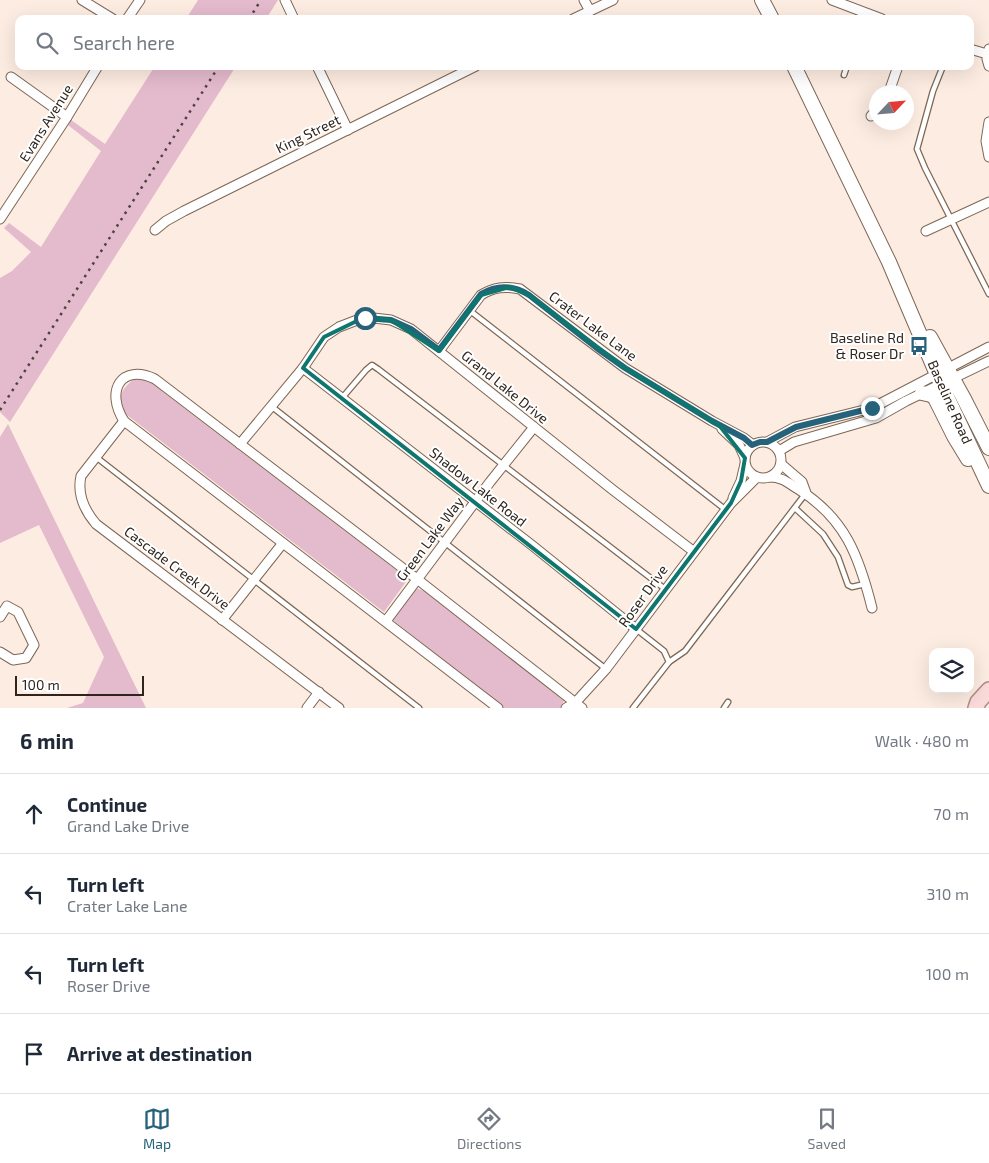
<!DOCTYPE html>
<meta charset="utf-8">
<style>
body{margin:0;font-family:"Exo 2",sans-serif;background:#f6f6f7;color:#1f2937}
.controls{position:absolute;right:15px;bottom:15px;display:grid;overflow:hidden;border-radius:10px;box-shadow:0 5px 20px #0002}
.controls button{width:45px;height:45px;display:grid;place-items:center;padding:0;border:0;border-bottom:1px solid #e0e1e3;background:#fff;color:#1f2937;font:25px sans-serif}
.compass{position:absolute;left:869px;top:85px;width:45px;height:45px;border-radius:50%;background:#fff;box-shadow:0 5px 20px #0002;rotate:64deg}
.scale{position:absolute;left:15px;bottom:12px;width:129px;box-sizing:border-box;padding-left:5px;border:2px solid #2f251d;border-top:0;font-size:14px;line-height:18px;white-space:nowrap;color:#2f251d;-webkit-text-stroke:4px #fff;paint-order:stroke}
.stop{position:absolute;width:15px;height:15px;margin:-11px;border:4px solid #26627a;border-radius:50%;background:#fff}
.stop.end{background:#26627a;border-color:#fff;box-shadow:0 1px 5px #0008}
.list{margin:0;padding:0;list-style:none}
h2{display:flex;justify-content:space-between;align-items:center;height:65px;margin:0;padding:0 20px;font-size:21px}
h2 small{font-size:16px;font-weight:400;color:#747a83}
.list li{display:grid;grid-template-columns:32px 1fr auto;gap:15px;align-items:center;box-sizing:border-box;height:80px;padding:0 20px;border-top:1px solid #e0e1e3}
.list b{display:block;font-size:19px;white-space:nowrap}
.list p{margin:0;font-size:16px;white-space:nowrap;color:#747a83}
.list em{font-size:16px;font-style:normal;color:#747a83}
.icon{flex:none;width:28px;height:28px;fill:none;stroke:currentColor;stroke-width:2;stroke-linecap:round;stroke-linejoin:round}
.map{position:relative;flex:none;width:989px;height:708px;overflow:hidden}
.search{position:absolute;background:#fff;box-shadow:0 5px 20px #0002;left:15px;right:15px;top:15px;height:55px;display:flex;align-items:center;gap:12px;box-sizing:border-box;padding:0 18px;border-radius:10px;color:#747a83;font-size:19px}
.sheet{height:385px;background:#fff}
nav{display:flex;justify-content:space-around;align-items:center;box-sizing:border-box;height:70px;border-top:1px solid #e0e1e3;background:#fff;font-size:14px;color:#747a83}
nav a{display:grid;justify-items:center;gap:2px}
nav .on{color:#26627a}
.map>svg:first-child{display:block}
.green{fill:#e4bacd}
.lines{fill:none;stroke-linecap:round;stroke-linejoin:round}
.lane-casing{stroke:#7e6755;stroke-width:7}
.street-casing{stroke:#7e6755;stroke-width:11}
.secondary-casing{stroke:#7e6755;stroke-width:16}
.primary-casing{stroke:#b08c86;stroke-width:18}
.lane{stroke:#fff;stroke-width:4.5}
.street{stroke:#fff;stroke-width:9}
.secondary{stroke:#fff;stroke-width:14}
.primary{stroke:#fadbd9;stroke-width:15}
.rail{stroke:#4f443c;stroke-width:2.5;stroke-dasharray:2.5 5;stroke-linecap:butt}
.route{stroke:#26627a;stroke-width:6}
.marked{fill:none;stroke:#0f766e;stroke-width:4;stroke-linejoin:round}
.labels{text-anchor:middle;stroke-width:4;stroke-linejoin:round;paint-order:stroke}
.street-label{font-size:14px;fill:#2f251d;stroke:#fff}
.poi-label{font-size:14px;fill:#2f251d;stroke:#fff;text-anchor:end}
</style>
<div class="map">
<svg width="989" height="708" viewBox="0 0 989 708">
<rect width="100%" height="100%" fill="#fdece1"/>
<!-- green -->
<g class="green">
<path d="M198,0H278L266,19H186Z"/>
<path d="M155,66H236L10,422L0,412V278L12,271L31,252L4,228L9,223L41,247L101,151L68,125L71,120L105,144Z"/>
<path d="M134,379H149L163,392L408,579L384,612L123,412C118,395 121,390 134,379Z"/>
<path d="M8,424L146,708H67L83,703L104,657L39,525L0,543V437Z"/>
<path d="M416,588L427,592L564,701L560,708H504L393,620Z"/>
</g>
<g class="lines">
<!-- lane casing -->
<g class="lane-casing">
<g id="lane">
<path d="M943,66L933,91L917,149L925,168L989,294"/>
<path d="M844,75L847,66"/>
<path d="M469,310L726,510"/>
<path d="M342,398L366,370L372,365L378,369L665,589"/>
<path d="M271,406L606,669"/>
<path d="M96,457L419,708"/>
<path d="M795,508L823,534L838,557L848,585L852,587L865,584"/>
<path d="M669,662L685,651L806,493"/>
<path d="M633,708L669,662L664,651L636,629"/>
<path d="M724,708L728,702"/>
</g>
</g>
<!-- street casing -->
<g class="street-casing">
<g id="street">
<path d="M82,0L113,19"/>
<path d="M285,0L294,19"/>
<path d="M584,0L590,11"/>
<path d="M832,0L882,19"/>
<path d="M127,19L140,0"/>
<path d="M573,19L613,0"/>
<path d="M970,49L987,54"/>
<path d="M989,49L987,59L989,66"/>
<path d="M317,66L348,130"/>
<path d="M11,77L67,117"/>
<path d="M889,92L898,66"/>
<path d="M871,116L876,111"/>
<path d="M989,122L986,141L989,157"/>
<path d="M0,219L67,117L98,66"/>
<path d="M155,230L166,221L184,211L476,66"/>
<path d="M926,231L989,202"/>
<path d="M439,351L481,295C494,287 505,286 520,289L625,368L712,421L744,438L753,445"/>
<path d="M303,368L533,546L636,629"/>
<path d="M124,421L81,476C77,494 85,511 96,524L339,708"/>
<path d="M722,429L739,445L745,458"/>
<circle cx="763" cy="460" r="18"/>
<path d="M767,442L795,427L872,408L989,347"/>
<path d="M240,444L303,368L324,337L339,327L365,317L391,320L411,329L613,490L693,551"/>
<path d="M779,451L794,442L876,418L906,401L989,361"/>
<path d="M781,464L802,482L806,493"/>
<path d="M770,477C782,477 788,483 798,489C845,518 859,556 872,608"/>
<path d="M733,498L741,481L745,464"/>
<path d="M0,617L7,606L18,612L34,645L26,658L13,660L0,652"/>
<path d="M222,620L283,543"/>
<path d="M386,621L490,482L534,427"/>
<path d="M307,708L319,692"/>
<path d="M498,708L124,421C105,391 121,363 155,379L417,579L582,708"/>
<path d="M566,708L575,703L606,669L731,503L757,477"/>
</g>
</g>
<!-- secondary casing -->
<g class="secondary-casing">
<g id="secondary">
<path d="M762,0L772,19"/>
<path d="M794,66L889,262L941,384L989,486"/>
<path d="M930,337L963,397L989,448"/>
<path d="M922,393L931,395L935,398L954,436L968,459"/>
</g>
</g>
<!-- primary casing -->
<g class="primary-casing">
<path id="primary" d="M976,708L978,702L989,690"/>
</g>
<!-- lane -->
<use href="#lane" class="lane"/>
<!-- street -->
<use href="#street" class="street"/>
<!-- secondary -->
<use href="#secondary" class="secondary"/>
<!-- primary -->
<use href="#primary" class="primary"/>
<!-- rail -->
<g class="rail">
<path d="M249,19L261,0"/>
<path d="M0,410L219,66"/>
</g>
</g>
<g class="lines">
<!-- route -->
<path class="route" d="M365,318L391,320L411,329L439,350L481,294C498,284 513,285 529,295L598,349L625,368L712,421L744,438L752,445L760,442H767L796,427L872,408"/>
</g>
<!-- marked area -->
<path class="marked" d="M510,287L529,295L625,368L719,425L745,458L741,481L731,503L636,629L303,368L324,337L365,317L391,320L439,351L481,295Z"/>
<!-- icons -->
<defs>
<g id="bus-bare" transform="scale(1.5)"><path d="M-5-6H5V4H4V6H2V4H-2V6H-4V4H-5ZM-3.5-4V0h7V-4ZM-3.5 1.2v1.5H-2V1.2ZM2 1.2v1.5H3.5V1.2Z" fill="#26627a" stroke="#fff" stroke-width="2.5" paint-order="stroke"/></g>
</defs>
<g fill-rule="evenodd">
<use href="#bus-bare" x="919" y="346"/>
</g>
<g class="labels">
<!-- street labels -->
<g class="street-label">
<text transform="translate(46 123) rotate(-58)" y="5">Evans Avenue</text>
<text transform="translate(308 134) rotate(-26)" y="5">King Street</text>
<text transform="translate(593 326) rotate(37)" y="5">Crater Lake Lane</text>
<text transform="translate(505 387) rotate(39)" y="5">Grand Lake Drive</text>
<text transform="translate(950 402) rotate(66)" y="5">Baseline Road</text>
<text transform="translate(478 487) rotate(38)" y="5">Shadow Lake Road</text>
<text transform="translate(430 539) rotate(-53)" y="5">Green Lake Way</text>
<text transform="translate(177 568) rotate(37)" y="5">Cascade Creek Drive</text>
<text transform="translate(643 596) rotate(-54)" y="5">Roser Drive</text>
</g>
<!-- poi labels -->
<g class="poi-label">
<text x="904" y="343">Baseline Rd<tspan x="904" dy="16">&amp; Roser Dr</tspan></text>
</g>
</g>
</svg>
<div class="controls">
<button><svg class="icon" aria-label="layers" viewBox="0 0 24 24"><path d="M12 4l9 5-9 5-9-5zM3 14l9 5 9-5"/></svg></button>
</div>
<svg class="compass" viewBox="-18 -18 36 36"><path d="M0-13l5 13h-10z" fill="#e53935"/><path d="M0 13l5-13h-10z" fill="#747a83"/></svg>
<div class="scale">100 m</div>
<div class="stop" style="left:365px;top:318px"></div>
<div class="stop end" style="left:872px;top:408px"></div>
<div class="search"><svg class="icon" aria-label="search" viewBox="0 0 24 24"><circle cx="10" cy="10" r="6"/><path d="M15 15l6 6"/></svg>Search here</div>
</div>
<section class="sheet">
<h2>6 min<small>Walk · 480 m</small></h2>
<ul class="list">
<li><svg class="icon" aria-label="ahead" viewBox="0 0 24 24"><path d="M12 20V5M6 11l6-6 6 6"/></svg><div><b>Continue</b><p>Grand Lake Drive</p></div><em>70 m</em></li>
<li><svg class="icon" aria-label="left" viewBox="0 0 24 24"><path d="M17 20v-9H6M10 6l-5 5 5 5"/></svg><div><b>Turn left</b><p>Crater Lake Lane</p></div><em>310 m</em></li>
<li><svg class="icon" aria-label="left" viewBox="0 0 24 24"><path d="M17 20v-9H6M10 6l-5 5 5 5"/></svg><div><b>Turn left</b><p>Roser Drive</p></div><em>100 m</em></li>
<li><svg class="icon" aria-label="arrive" viewBox="0 0 24 24"><path d="M6 21V4h12l-3 4 3 4H6"/></svg><div><b>Arrive at destination</b></div></li>
</ul>
</section>
<nav>
<a class="on"><svg class="icon" aria-label="map" viewBox="0 0 24 24"><path d="M3 6l6-2 6 2 6-2v14l-6 2-6-2-6 2zM9 4v14M15 6v14"/></svg>Map</a>
<a><svg class="icon" aria-label="directions" viewBox="0 0 24 24"><path d="M12 3l9 9-9 9-9-9zM9 14v-3h6M13 9l2 2-2 2"/></svg>Directions</a>
<a><svg class="icon" aria-label="saved" viewBox="0 0 24 24"><path d="M7 4h10v16l-5-4-5 4z"/></svg>Saved</a>
</nav>
